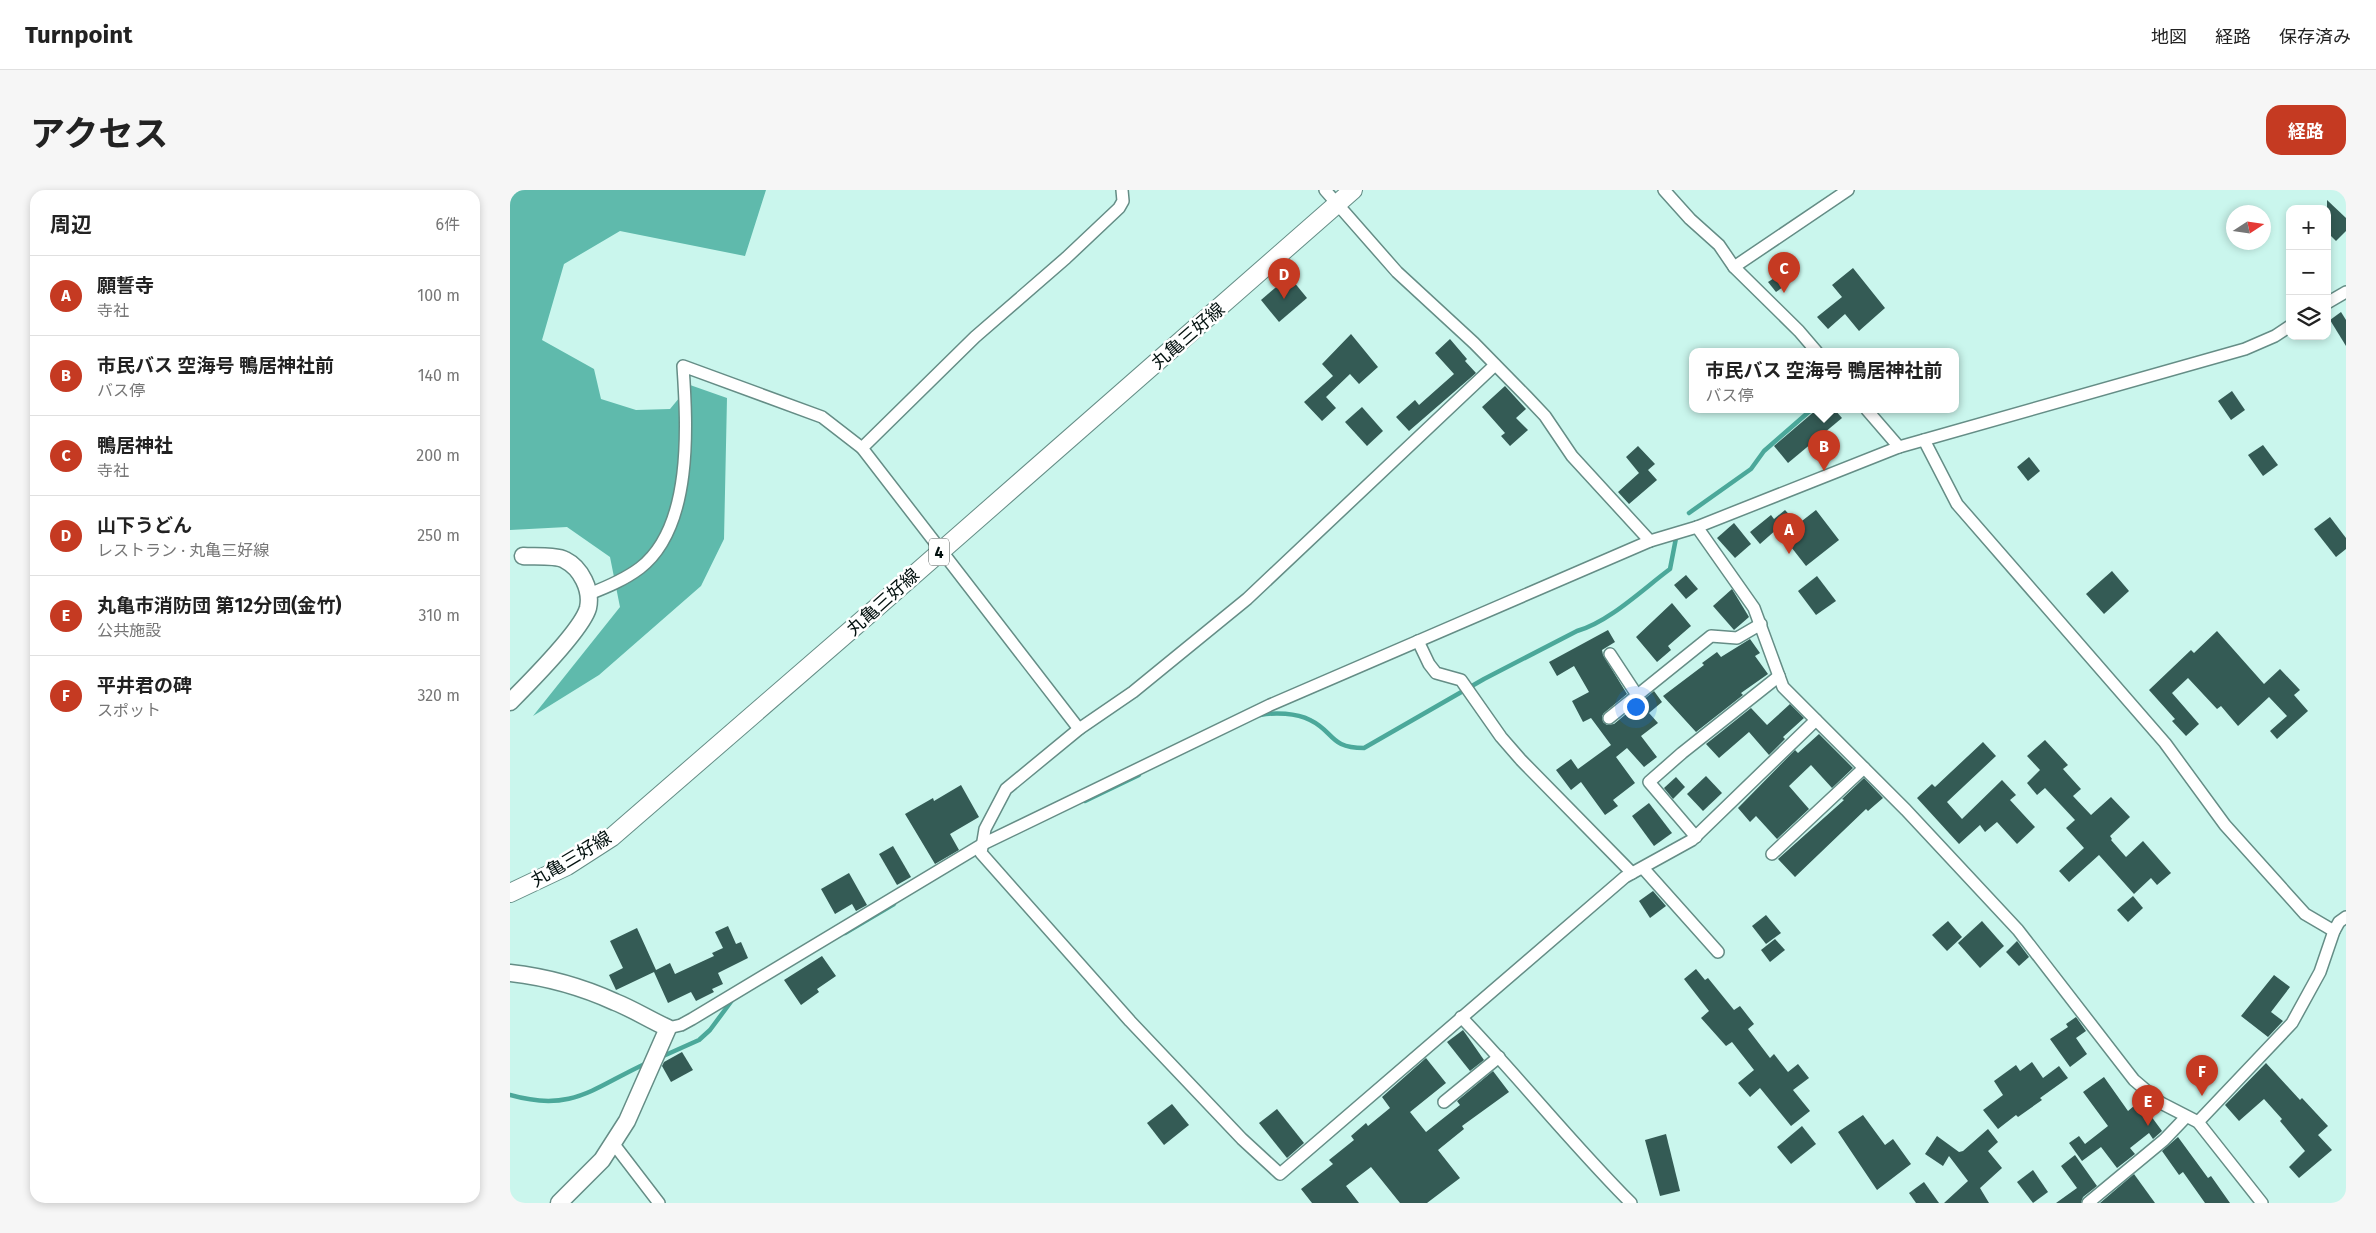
<!DOCTYPE html>
<html lang="ja">
<meta charset="utf-8">
<style>
body{margin:0;font-family:"Fira Sans","Noto Sans JP",sans-serif;background:#f6f6f6;color:#222}
.controls{position:absolute;right:15px;top:15px;display:grid;overflow:hidden;border-radius:10px;box-shadow:0 2px 8px #0003}
.controls button{width:45px;height:45px;display:grid;place-items:center;padding:0;border:0;border-bottom:1px solid #e0e0e0;background:#fff;color:#222;font:25px sans-serif}
.compass{position:absolute;left:1716px;top:15px;width:45px;height:45px;border-radius:50%;background:#fff;box-shadow:0 2px 8px #0003;rotate:78deg}
.you{position:absolute;left:1125px;top:516px;width:18px;height:18px;margin:-12px;border:4px solid #fff;border-radius:50%;background:#1a73e8;box-shadow:0 0 0 8px #1a73e833}
.badge{display:grid;place-items:center;width:32px;height:32px;border-radius:50%;background:#c53a22;color:#fff;font-size:16px;font-weight:700}
.pin{position:absolute;translate:-50% -41px;filter:drop-shadow(0 1px 2px #0008)}
.pin::after{content:'';position:absolute;top:26px;width:18px;height:15px;background:inherit;clip-path:polygon(0 0,100% 0,50% 100%)}
.popup{position:absolute;left:1179px;top:158px;width:270px;height:65px;box-sizing:border-box;display:grid;place-content:center;border-radius:10px;background:#fff;filter:drop-shadow(0 1px 4px #0005);font-size:16px;white-space:nowrap;color:#767676}
.popup b{font-size:19px;color:#222}
.popup::after{content:'';position:absolute;left:50%;top:100%;margin-left:-10px;border:10px solid transparent;border-top-color:#fff}
.list{margin:0;padding:0;list-style:none}
h2{display:flex;justify-content:space-between;align-items:center;height:65px;margin:0;padding:0 20px;font-size:21px}
h2 small{font-size:16px;font-weight:400;color:#767676}
.list li{display:grid;grid-template-columns:32px 1fr auto;gap:15px;align-items:center;box-sizing:border-box;height:80px;padding:0 20px;border-top:1px solid #e0e0e0}
.list b{display:block;font-size:19px;white-space:nowrap}
.list p{margin:0;font-size:16px;white-space:nowrap;color:#767676}
.list em{font-size:16px;font-style:normal;color:#767676}
.icon{flex:none;width:28px;height:28px;fill:none;stroke:currentColor;stroke-width:2;stroke-linecap:round;stroke-linejoin:round}
.map{position:relative;flex:none;width:1836px;height:1013px;overflow:hidden;border-radius:15px}
header{display:flex;align-items:center;gap:30px;box-sizing:border-box;height:70px;padding:0 25px;background:#fff;border-bottom:1px solid #e0e0e0}
header strong{font-size:24px}
nav{display:flex;gap:28px;margin-inline-start:auto;font-size:18px}
.intro{display:flex;align-items:center;justify-content:space-between;box-sizing:border-box;height:120px;padding:0 30px}
h1{margin:0;font-size:35px}
.button{padding:12px 22px;border-radius:15px;background:#c53a22;color:#fff;font-size:18px;font-weight:700}
main{display:flex;gap:30px;padding:0 30px}
aside{flex:1;background:#fff;border-radius:15px;box-shadow:0 2px 8px #0003}
.map>svg:first-child{display:block}
.forest{fill:#5fbaac}
.lines{fill:none;stroke-linecap:round;stroke-linejoin:round}
.stream{stroke:#4ba89a;stroke-width:4.5}
.building{fill:#345b55}
.street-casing{stroke:#658d86;stroke-width:14}
.secondary-casing{stroke:#658d86;stroke-width:19}
.primary-casing{stroke:#658d86;stroke-width:20}
.street{stroke:#fff;stroke-width:11}
.secondary{stroke:#fff;stroke-width:16}
.primary{stroke:#fff;stroke-width:18}
.labels{text-anchor:middle;stroke-width:5;stroke-linejoin:round;paint-order:stroke}
.shield{fill:#fff;stroke:#4f5857;stroke-width:1}
.shield-label{font-size:16px;font-weight:bold;fill:#03110f}
.street-label{font-size:18px;fill:#03110f;stroke:#fff}
</style>
<header>
<strong>Turnpoint</strong>
<nav><a>地図</a><a>経路</a><a>保存済み</a></nav>
</header>
<div class="intro"><h1>アクセス</h1><a class="button">経路</a></div>
<main>
<aside>
<h2>周辺<small>6件</small></h2>
<ul class="list">
<li><span class="badge">A</span><div><b>願誓寺</b><p>寺社</p></div><em>100 m</em></li>
<li><span class="badge">B</span><div><b>市民バス 空海号 鴨居神社前</b><p>バス停</p></div><em>140 m</em></li>
<li><span class="badge">C</span><div><b>鴨居神社</b><p>寺社</p></div><em>200 m</em></li>
<li><span class="badge">D</span><div><b>山下うどん</b><p>レストラン · 丸亀三好線</p></div><em>250 m</em></li>
<li><span class="badge">E</span><div><b>丸亀市消防団 第12分団(金竹)</b><p>公共施設</p></div><em>310 m</em></li>
<li><span class="badge">F</span><div><b>平井君の碑</b><p>スポット</p></div><em>320 m</em></li>
</ul>
</aside>
<div class="map">
<svg width="1836" height="1013" viewBox="0 0 1836 1013">
<rect width="100%" height="100%" fill="#caf6ed"/>
<!-- forest -->
<path class="forest" d="M0,0H256L235,66L110,41L54,74L32,150L84,179L91,209L126,220L160,219L180,195L217,208L214,349L191,396L89,485L23,526L110,417L100,367L57,337L0,340Z"/>
<g class="lines">
<!-- stream -->
<g class="stream">
<path d="M1179,323L1241,279L1254,261L1301,220"/>
<path d="M750,525C765,522 786,523 800,530C825,542 819,558 854,558L974,489L1067,441C1099,432 1133,399 1160,379L1166,348"/>
<path d="M575,611L629,585"/>
<path d="M335,743L384,714"/>
<path d="M151,867L189,850L200,840L223,809"/>
<path d="M0,905C63,923 84,897 137,873"/>
</g>
</g>
<!-- building -->
<g class="building">
<path d="M1817,10L1836,28V41L1826,51L1817,42Z"/>
<path d="M1343,78L1375,118L1349,141L1335,124L1318,139L1307,127L1332,107L1322,95Z"/>
<path d="M1269,85L1276,95L1266,102L1258,92Z"/>
<path d="M779,86L797,108L769,132L751,110Z"/>
<path d="M1831,122L1836,130V156L1820,130Z"/>
<path d="M841,144L868,177L849,194L840,184L816,207L826,218L812,231L794,212L823,186L812,174Z"/>
<path d="M940,149L957,169L955,171L966,183L899,241L886,227L905,210L909,215L944,184L925,163Z"/>
<path d="M995,196L1016,219L1006,228L1018,240L1000,256L991,246L995,243L972,217Z"/>
<path d="M1722,201L1735,220L1721,230L1708,211Z"/>
<path d="M852,217L873,241L857,256L835,232Z"/>
<path d="M1306,220H1325L1332,228L1278,273L1264,256Z"/>
<path d="M1753,255L1768,275L1753,286L1738,265Z"/>
<path d="M1128,256L1145,274L1138,280L1147,290L1119,314L1108,302L1129,283L1116,267Z"/>
<path d="M1519,267L1530,281L1518,291L1507,277Z"/>
<path d="M1275,320L1288,334L1306,320L1329,350L1296,376L1267,339L1250,354L1240,342L1261,325L1264,329Z"/>
<path d="M1820,327L1836,348V359L1826,367L1804,339Z"/>
<path d="M1224,333L1241,354L1225,368L1207,348Z"/>
<path d="M1602,381L1619,401L1594,424L1576,404Z"/>
<path d="M1176,385L1188,399L1176,409L1164,395Z"/>
<path d="M1307,386L1326,411L1306,425L1288,401Z"/>
<path d="M1222,399L1239,427L1224,440L1203,416Z"/>
<path d="M1162,413L1181,436L1158,456L1161,460L1147,472L1126,447Z"/>
<path d="M1098,440L1105,452L1092,460L1093,465L1117,504L1094,523L1092,526L1093,532L1097,535L1104,534L1144,501L1152,512L1139,523L1148,533L1131,546L1147,567L1134,577L1117,558L1106,567L1125,593L1103,610L1108,616L1095,625L1071,592L1061,600L1046,580L1061,569L1068,579L1101,555L1081,528L1073,532L1062,511L1079,502L1064,476L1047,486L1039,472Z"/>
<path d="M1707,441L1754,494L1770,479L1790,500L1784,505L1798,521L1767,549L1760,541L1777,526L1759,507L1728,536L1711,516L1707,519L1678,488L1662,503L1689,534L1676,546L1662,531L1665,529L1639,500L1681,460L1684,463Z"/>
<path d="M1240,449L1250,463L1245,466L1258,484L1231,503L1233,505L1186,542L1153,506L1194,475L1192,473L1207,462L1211,467Z"/>
<path d="M1280,514L1294,528L1273,547L1275,549L1259,565L1239,542L1209,568L1196,554L1241,518L1257,535Z"/>
<path d="M1309,544L1343,578L1322,598L1301,575L1279,596L1299,619L1267,649L1246,626L1240,632L1228,618L1285,560L1288,563Z"/>
<path d="M1535,550L1558,575L1553,579L1571,599L1563,606L1581,625L1601,607L1620,627L1600,646L1602,649L1601,650L1616,667L1633,651L1661,683L1647,695L1641,688L1624,704L1589,665L1559,692L1549,681L1574,658L1556,638L1565,630L1535,598L1527,605L1517,593L1530,580L1517,566Z"/>
<path d="M1473,552L1486,566L1437,612L1452,629L1492,590L1506,605L1500,610L1525,637L1507,654L1487,632L1475,642L1470,635L1449,654L1407,608L1422,594L1425,597Z"/>
<path d="M1196,586L1212,603L1193,621L1177,604Z"/>
<path d="M1166,587L1175,597L1163,609L1154,598Z"/>
<path d="M1354,588L1373,608L1358,621L1356,619L1285,687L1268,669L1334,610L1332,609Z"/>
<path d="M451,595L469,627L440,644L449,660L425,674L395,624L423,608L424,611Z"/>
<path d="M1139,613L1162,643L1144,656L1122,626Z"/>
<path d="M383,656L401,687L387,695L369,664Z"/>
<path d="M339,683L357,715L346,721L342,714L325,724L311,699Z"/>
<path d="M1143,701L1156,716L1140,728L1129,711Z"/>
<path d="M1623,706L1633,718L1618,732L1607,720Z"/>
<path d="M1256,725L1271,743L1256,754L1242,736Z"/>
<path d="M1438,731L1452,747L1437,761L1422,745Z"/>
<path d="M1472,731L1494,756L1470,778L1448,753Z"/>
<path d="M218,736L226,754L231,752L238,768L208,783L213,794L202,799L204,802L186,811L181,802L158,813L144,782L106,800L99,785L113,778L100,751L127,738L146,780L160,773L165,784L204,766L202,763L213,758L205,742Z"/>
<path d="M1265,749L1275,760L1260,772L1251,760Z"/>
<path d="M1507,751L1519,767L1509,776L1496,762Z"/>
<path d="M312,766L326,786L307,799L309,802L291,815L274,790Z"/>
<path d="M1186,779L1195,790L1198,788L1224,820L1230,816L1244,834L1238,839L1260,868L1264,864L1278,882L1288,874L1299,888L1283,900L1300,921L1281,936L1250,898L1240,907L1228,893L1244,880L1222,852L1216,856L1191,828L1199,821L1174,789Z"/>
<path d="M1764,785L1780,797L1761,822L1773,831L1758,847L1731,826Z"/>
<path d="M1566,827L1576,841L1566,848L1577,864L1560,877L1540,849L1558,837L1556,834Z"/>
<path d="M953,840L974,870L960,881L937,852Z"/>
<path d="M172,862L183,880L161,892L152,876L154,872Z"/>
<path d="M916,868L936,893L900,922L916,942L950,915L947,911L983,881L999,902L952,936L954,939L928,960L950,988L917,1013H890L861,977L836,996L849,1013H802L791,999L823,974L819,970L844,950L841,946L856,933L858,936L880,918L872,907Z"/>
<path d="M1522,872L1533,888L1549,876L1558,888L1530,908L1532,910L1508,927L1506,925L1488,939L1473,920L1493,905L1484,891L1506,875L1510,881Z"/>
<path d="M1756,873L1790,910L1792,908L1818,936L1808,945L1822,960L1789,988L1779,977L1795,961L1770,931L1772,929L1754,909L1729,931L1715,915Z"/>
<path d="M1594,887L1618,921L1625,915L1636,930L1641,926L1652,941L1643,949L1639,943L1620,958L1625,964L1607,978L1591,957L1572,971L1559,953L1569,946L1575,954L1598,936L1573,902Z"/>
<path d="M662,914L679,935L654,955L637,933Z"/>
<path d="M767,919L794,953L777,968L749,933Z"/>
<path d="M1353,925L1375,955L1383,949L1401,974L1367,1000L1328,942Z"/>
<path d="M1292,936L1306,954L1281,974L1267,957Z"/>
<path d="M1478,939L1488,952L1478,961L1492,978L1470,998L1479,1013H1434L1458,991L1439,966L1433,976L1415,964L1427,946L1449,962L1453,961Z"/>
<path d="M1156,944L1170,1001L1150,1006L1135,950Z"/>
<path d="M1668,947L1698,988L1701,986L1720,1013H1695L1673,982L1669,985L1652,961Z"/>
<path d="M1565,965L1587,996L1573,1007L1571,1013H1546L1567,998L1551,976Z"/>
<path d="M1523,980L1538,1002L1523,1013L1507,992Z"/>
<path d="M1624,984L1645,1013H1590Z"/>
<path d="M1414,992L1429,1013H1406L1399,1003Z"/>
</g>
<g class="lines">
<!-- street casing -->
<g class="street-casing">
<g id="street">
<path d="M815,0L887,82L964,153L1017,207L1035,226L1062,266L1140,351"/>
<path d="M1154,0L1180,29L1209,55L1224,77L1289,141L1307,162"/>
<path d="M1224,77L1338,0"/>
<path d="M1817,113L1836,102"/>
<path d="M985,175L737,409L623,502L569,539L496,599L475,639L471,663L620,831L732,949L770,984L1115,687L1182,650L1306,530"/>
<path d="M1357,220L1389,257"/>
<path d="M1414,250L1447,314L1655,553L1715,635L1795,724L1824,741"/>
<path d="M352,258L465,147L556,68L609,18L613,11L612,0"/>
<path d="M1187,337L1244,418L1273,497L1396,620L1508,740L1624,890L1651,913L1688,932L1752,1013"/>
<path d="M79,404C97,397 114,390 130,378C183,337 177,236 173,176L312,227L352,258L569,539"/>
<path d="M908,451L919,474L926,483L951,490L991,547L1011,570L1122,683"/>
<path d="M1100,464L1127,505"/>
<path d="M1099,528L1201,446L1227,448L1251,434"/>
<path d="M1186,647L1139,592L1172,563L1269,486"/>
<path d="M1262,664L1354,578"/>
<path d="M1133,678L1208,762"/>
<path d="M951,827C1009,887 1061,953 1121,1013"/>
<path d="M158,838L171,835L182,829L473,654L760,515L1140,351L1187,337L1389,257L1735,159L1765,146L1780,136"/>
<path d="M934,912L989,867"/>
<path d="M1688,932L1782,833L1810,782L1824,741L1829,732L1836,727"/>
<path d="M103,953L149,1013"/>
<path d="M1578,1013L1654,950L1676,927"/>
</g>
</g>
<!-- secondary casing -->
<g class="secondary-casing">
<g id="secondary">
<path d="M0,512C18,494 72,440 78,418C82,400 71,378 55,370C47,365 22,367 13,366"/>
<path d="M0,783C36,787 72,797 105,812C123,819 140,830 158,838L117,931L92,970L49,1013"/>
</g>
</g>
<!-- primary casing -->
<g class="primary-casing">
<path id="primary" d="M0,703L57,676L102,647L365,419L843,0"/>
</g>
<!-- street -->
<use href="#street" class="street"/>
<!-- secondary -->
<use href="#secondary" class="secondary"/>
<!-- primary -->
<use href="#primary" class="primary"/>
</g>
<g class="labels">
<!-- shield labels -->
<rect class="shield" x="419" y="348.5" width="20" height="27" rx="4"/>
<g class="shield-label">
<text x="429" y="368">4</text>
</g>
<!-- street labels -->
<g class="street-label">
<text transform="translate(678 146) rotate(-41)" y="6">丸亀三好線</text>
<text transform="translate(373 412) rotate(-42)" y="6">丸亀三好線</text>
<text transform="translate(61 669) rotate(-31)" y="6">丸亀三好線</text>
</g>
</g>
</svg>
<div class="controls">
<button>+</button>
<button>−</button>
<button><svg class="icon" aria-label="layers" viewBox="0 0 24 24"><path d="M12 4l9 5-9 5-9-5zM3 14l9 5 9-5"/></svg></button>
</div>
<svg class="compass" viewBox="-18 -18 36 36"><path d="M0-13l5 13h-10z" fill="#e53935"/><path d="M0 13l5-13h-10z" fill="#767676"/></svg>
<div class="you"></div>
<div class="pin badge" style="left:1279px;top:364px">A</div>
<div class="pin badge" style="left:1314px;top:281px">B</div>
<div class="popup"><b>市民バス 空海号 鴨居神社前</b>バス停</div>
<div class="pin badge" style="left:1274px;top:103px">C</div>
<div class="pin badge" style="left:774px;top:109px">D</div>
<div class="pin badge" style="left:1638px;top:936px">E</div>
<div class="pin badge" style="left:1692px;top:906px">F</div>
</div>
</main>
